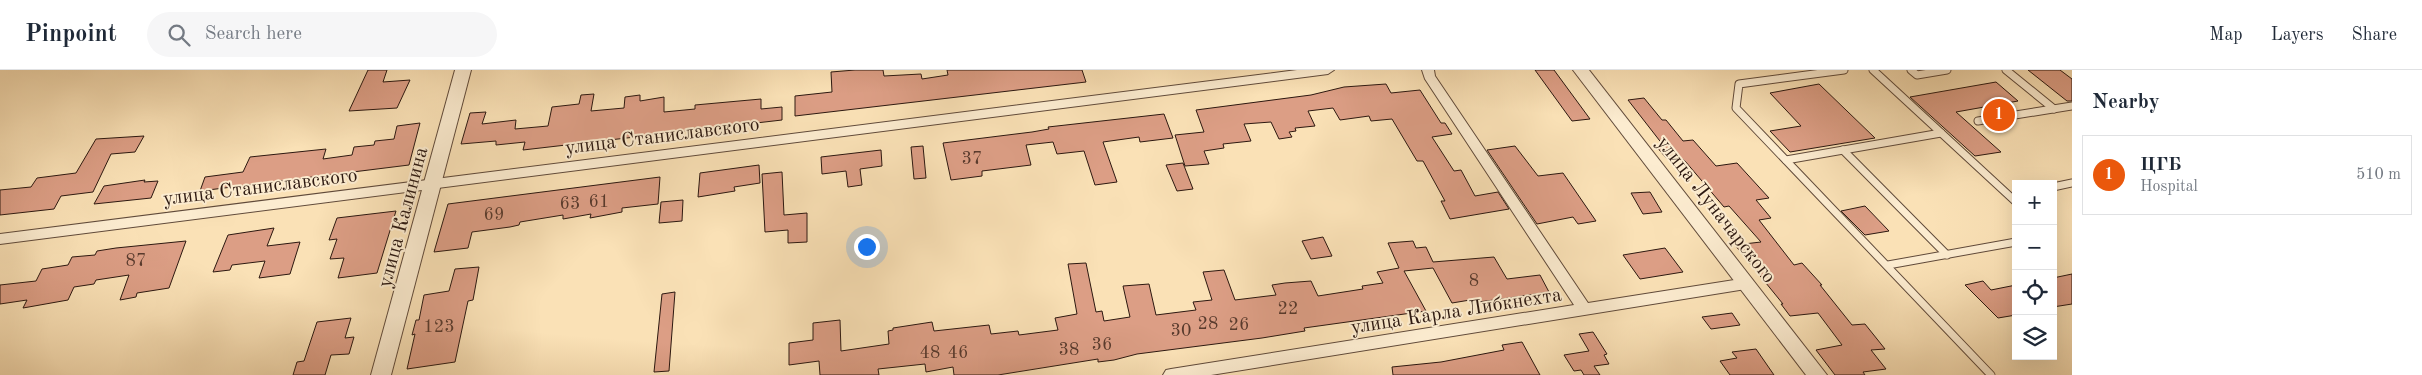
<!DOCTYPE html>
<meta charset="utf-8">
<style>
body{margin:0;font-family:"Old Standard TT",serif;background:#f6f6f7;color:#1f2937}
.controls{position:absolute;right:15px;bottom:15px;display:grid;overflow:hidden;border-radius:0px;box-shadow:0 5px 20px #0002}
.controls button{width:45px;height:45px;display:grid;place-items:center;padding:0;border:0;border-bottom:1px solid #e0e1e3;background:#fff;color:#1f2937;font:25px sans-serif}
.you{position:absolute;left:866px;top:176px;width:18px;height:18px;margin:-12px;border:4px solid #fff;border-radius:50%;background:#1a73e8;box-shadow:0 0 0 8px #1a73e833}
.badge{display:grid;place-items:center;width:32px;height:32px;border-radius:50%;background:#ea580c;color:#fff;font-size:16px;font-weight:700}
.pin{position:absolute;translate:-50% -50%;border:2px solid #fff;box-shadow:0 1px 5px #0006}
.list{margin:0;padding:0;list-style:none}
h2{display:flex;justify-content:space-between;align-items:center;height:65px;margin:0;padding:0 20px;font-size:21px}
h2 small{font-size:16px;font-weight:400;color:#747a83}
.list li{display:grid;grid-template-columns:32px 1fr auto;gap:15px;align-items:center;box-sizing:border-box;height:80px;margin:0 10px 10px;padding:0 10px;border:1px solid #e0e1e3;border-radius:0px}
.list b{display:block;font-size:19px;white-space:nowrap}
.list p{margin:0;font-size:16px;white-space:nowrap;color:#747a83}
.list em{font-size:16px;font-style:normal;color:#747a83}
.icon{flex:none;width:28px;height:28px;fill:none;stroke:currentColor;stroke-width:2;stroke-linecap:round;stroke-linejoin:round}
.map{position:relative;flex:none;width:2072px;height:305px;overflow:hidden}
header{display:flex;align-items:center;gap:30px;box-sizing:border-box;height:70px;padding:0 25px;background:#fff;border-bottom:1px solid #e0e1e3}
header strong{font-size:24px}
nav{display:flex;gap:28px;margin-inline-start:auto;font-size:18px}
.search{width:350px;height:45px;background:#f6f6f7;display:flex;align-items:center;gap:12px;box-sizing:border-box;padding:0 18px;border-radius:28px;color:#747a83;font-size:19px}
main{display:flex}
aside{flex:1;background:#fff}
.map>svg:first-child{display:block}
.building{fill:#dc9e85;stroke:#2c1810}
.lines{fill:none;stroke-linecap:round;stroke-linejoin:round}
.service-casing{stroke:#604a3a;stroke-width:9}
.minor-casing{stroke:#604a3a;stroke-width:2}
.tertiary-casing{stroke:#604a3a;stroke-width:2}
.service{stroke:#fcecd0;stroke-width:7}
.minor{fill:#fcecd0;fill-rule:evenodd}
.tertiary{fill:#fcecd0;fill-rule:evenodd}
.labels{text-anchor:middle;stroke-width:4;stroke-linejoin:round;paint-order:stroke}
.number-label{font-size:18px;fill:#583a2d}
.street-label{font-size:20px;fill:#2c1810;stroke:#fcecd0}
</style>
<header>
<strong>Pinpoint</strong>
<div class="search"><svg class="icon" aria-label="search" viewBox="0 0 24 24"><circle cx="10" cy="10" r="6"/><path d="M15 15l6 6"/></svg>Search here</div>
<nav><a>Map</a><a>Layers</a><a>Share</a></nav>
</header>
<main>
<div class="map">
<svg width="2072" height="305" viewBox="0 0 2072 305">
<rect width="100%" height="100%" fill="#fae1b6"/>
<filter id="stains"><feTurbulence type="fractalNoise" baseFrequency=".004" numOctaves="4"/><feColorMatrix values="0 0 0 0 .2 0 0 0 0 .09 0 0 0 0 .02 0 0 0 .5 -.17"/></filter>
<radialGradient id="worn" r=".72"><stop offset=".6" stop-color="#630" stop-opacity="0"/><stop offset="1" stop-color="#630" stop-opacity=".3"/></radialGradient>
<!-- building -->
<g class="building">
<path d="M368,0H387L383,12L410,10L397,38L349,41Z"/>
<path d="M855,0H883L884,6L921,4L922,9L948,5L947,0H1082L1086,12L795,46V26L832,22L831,2Z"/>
<path d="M1535,0H1554L1590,49L1572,51Z"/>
<path d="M2028,0H2060L2072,9V31H2067Z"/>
<path d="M1996,12L2018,31L1956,42L2001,82L1975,86L1910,27Z"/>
<path d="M1386,14L1391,23L1420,20L1441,53H1445L1452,64L1432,67L1454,101L1461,100L1475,126L1498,122L1509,139L1450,149L1441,131H1445L1423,91H1417L1392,49L1371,51L1369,46L1340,50L1333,38L1308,41L1315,56L1295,58L1296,61L1289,62L1292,67L1279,69L1271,52L1244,54L1251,71L1223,74L1224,78L1204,81L1209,94L1185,96L1175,65L1204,62L1196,40L1311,25L1344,17Z"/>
<path d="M1819,14L1875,68L1790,82L1770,61L1801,56L1770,23Z"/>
<path d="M594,24L591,41L624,38L625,27L640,25V31L664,27V42L695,39V35L761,29V39L782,37V50L523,80L525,72L496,75V71L461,74L470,43L486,42L482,54L516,50L515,59L548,56L552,37L579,34L581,25Z"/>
<path d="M1644,28L1662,50H1666L1683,71L1693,70L1716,96L1737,93L1769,128L1756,130L1771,148L1759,150L1794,195L1802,193L1822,215H1820L1852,255L1865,254L1885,279L1871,280L1886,299L1863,302L1865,305H1835L1816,280L1842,275L1818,243L1790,246L1781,234H1783L1735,175L1761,172L1729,136L1724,137L1685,91L1679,87L1667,89L1656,76L1663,75L1628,30Z"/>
<path d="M1164,44L1173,68L1140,72L1139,67L1103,72L1117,112L1095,115L1084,81L1057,84L1053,72L1026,75L1031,95L982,101V106L951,110L943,73L1032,62L1049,59L1048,57Z"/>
<path d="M420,53L409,95L200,121L205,107L243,102L250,87L326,79L323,89L352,85L354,77L374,75L375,71L394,69L397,56Z"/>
<path d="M144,66L135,82L111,84L93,122L61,126L54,139L0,145V120L31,117L37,108L76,103L96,69Z"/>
<path d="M923,76L926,108L914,109L911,77Z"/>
<path d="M1515,76L1538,106L1563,103L1596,151L1578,154L1573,147L1537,154L1487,80Z"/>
<path d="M881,80L882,96L860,99L862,115L848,117L846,101L822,104L821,87Z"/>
<path d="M1183,93L1193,119L1177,121L1166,95Z"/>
<path d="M759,95L760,113L734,117L735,121L698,127L700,103Z"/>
<path d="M782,102L784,145L807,143V172L788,173V160L765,162L762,104Z"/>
<path d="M660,107L658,134L622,138V142L590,148L591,144L563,149V145L520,152L519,155L510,157L472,162L468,178L434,182L448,134Z"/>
<path d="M145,110L144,112L158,111L151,128L94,134L104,116Z"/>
<path d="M1650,122L1662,142L1643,144L1631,123Z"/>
<path d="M683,130L682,151L659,153L661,132Z"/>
<path d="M1865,136L1889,161L1865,165L1841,141Z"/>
<path d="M396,141L377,203L338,208L344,188L330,189L337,169L329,170L337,148Z"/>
<path d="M274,158L267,176L300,172L290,204L259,208L265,191L232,195L230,200L213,202L228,165Z"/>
<path d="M1323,167L1332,186L1311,189L1302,171Z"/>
<path d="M186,171L169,218L137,223L136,227L120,230L129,205L96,210L94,214L74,217L68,230L23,238L27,230L0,234V215L36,211L42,199L68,195L72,187L95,185L97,181L116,178Z"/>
<path d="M1413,171L1416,178L1426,177L1433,192L1494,187L1507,209L1540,205L1549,222L1502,229L1478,232L1476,229L1452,233L1433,198L1404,201L1426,241L1304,258L1305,261L1262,268L1137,284L1114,290L1098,292V289L998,305H954L953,297L926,302L925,294L878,299L879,305H820L819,291L789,295V273L813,270V253L840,250L841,281L889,274L888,261L893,260V258L932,252L934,261L989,255L991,264L1018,261L1019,265L1058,260L1055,248L1077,244L1068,194L1086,193L1096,242L1102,241L1104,251L1130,247L1123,216L1149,214L1156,245L1196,240L1193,232L1212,230L1203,202L1224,200L1235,230L1276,225L1272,215L1285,213L1311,211L1318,226L1363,219L1362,216L1383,213L1377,202L1399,198L1388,173Z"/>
<path d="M1665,178L1683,202L1640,209L1623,185Z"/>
<path d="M479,197L473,230L468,231L455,292L407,299L415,264L412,265L416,250H419L424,225L449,221L455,199Z"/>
<path d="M2072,204V234L2053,237V208Z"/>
<path d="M1983,211L1991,220L2016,215V245L1998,248L1965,215Z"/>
<path d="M675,222L669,301L654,302L662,224Z"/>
<path d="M1732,243L1740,255L1711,259L1702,247Z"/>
<path d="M351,248L345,268L354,267L349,284L331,285L325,305H293L297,292L304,291L317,252Z"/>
<path d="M1593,262L1607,284L1604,285L1609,294L1594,296L1600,305H1584L1581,300L1574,301L1564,285L1589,281L1579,264Z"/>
<path d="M1522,272L1540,305H1393L1392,297L1441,292L1504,280L1502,275Z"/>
<path d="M1756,279L1774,305H1730L1720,291L1737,288L1732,282Z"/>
</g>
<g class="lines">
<!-- service casing -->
<g class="service-casing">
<g id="service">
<path d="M1844,0L1739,14L1736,38L1991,305"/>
<path d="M1873,0L2016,132"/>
<path d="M1911,0L1917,5L1947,0"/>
<path d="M2006,0L2054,39"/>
<path d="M1978,51L2072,36"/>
<path d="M1843,80L1947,185"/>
<path d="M1786,90L1941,63"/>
<path d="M2053,117L2072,113"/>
<path d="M1888,195L2016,172"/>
</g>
</g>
<!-- minor casing -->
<g class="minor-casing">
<g id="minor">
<path d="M1297,0H1334L1328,4L0,174V164Z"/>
<path d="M1422,0H1434L1435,6L1588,233L1747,208L1752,210L1754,214L1752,218L1211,305H1163L1166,300L1171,299L1574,235L1425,9Z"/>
</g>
</g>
<!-- tertiary casing -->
<g class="tertiary-casing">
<g id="tertiary">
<path d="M455,0H471L391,305H371Z"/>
<path d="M1573,0H1589L1827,305H1806Z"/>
</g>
</g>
<!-- service -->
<use href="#service" class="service"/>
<!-- minor -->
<use href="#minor" class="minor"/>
<!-- tertiary -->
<use href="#tertiary" class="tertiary"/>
</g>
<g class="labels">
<!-- number labels -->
<g class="number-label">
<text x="972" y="94">37</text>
<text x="599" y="137">61</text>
<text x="570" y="139">63</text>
<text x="494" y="150">69</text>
<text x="136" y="196">87</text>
<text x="1474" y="216">8</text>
<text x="1288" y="244">22</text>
<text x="1208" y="259">28</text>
<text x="1239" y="260">26</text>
<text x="439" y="262">123</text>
<text x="1181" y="266">30</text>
<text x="1102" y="280">36</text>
<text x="1069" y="285">38</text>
<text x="930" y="288">48</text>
<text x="958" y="288">46</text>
</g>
<!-- street labels -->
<g class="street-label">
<text transform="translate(662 65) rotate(-7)" y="7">улица Станиславского</text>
<text transform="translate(260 116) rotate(-7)" y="7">улица Станиславского</text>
<text transform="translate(1717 139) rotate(52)" y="7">улица Луначарского</text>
<text transform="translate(402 147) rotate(-75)" y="7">улица Калинина</text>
<text transform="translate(1456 240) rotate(-9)" y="7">улица Карла Либкнехта</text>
</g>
</g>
<rect width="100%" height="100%" filter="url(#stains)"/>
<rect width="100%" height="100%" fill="url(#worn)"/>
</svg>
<div class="controls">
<button>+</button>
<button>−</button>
<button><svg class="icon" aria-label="locate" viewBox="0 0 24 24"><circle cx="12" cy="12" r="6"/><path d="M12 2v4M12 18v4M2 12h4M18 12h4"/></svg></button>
<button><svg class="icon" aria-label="layers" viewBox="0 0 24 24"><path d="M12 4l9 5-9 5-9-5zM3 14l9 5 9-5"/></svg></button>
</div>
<div class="you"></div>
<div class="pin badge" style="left:1999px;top:45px">1</div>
</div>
<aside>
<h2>Nearby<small></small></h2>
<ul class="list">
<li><span class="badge">1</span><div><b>ЦГБ</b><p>Hospital</p></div><em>510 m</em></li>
</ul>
</aside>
</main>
